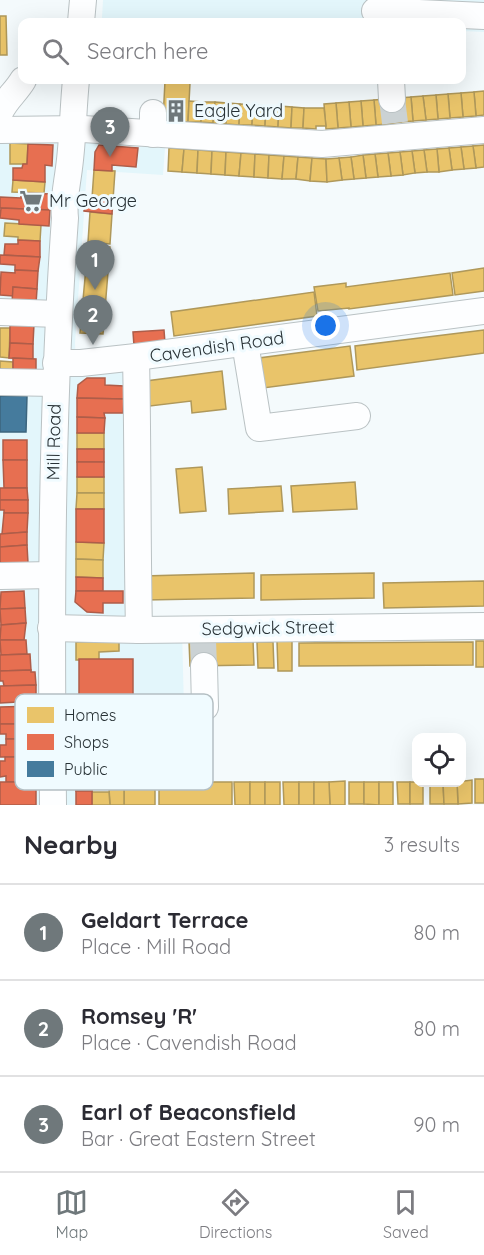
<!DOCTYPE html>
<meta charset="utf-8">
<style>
body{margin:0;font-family:Quicksand,sans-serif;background:#f7f7f7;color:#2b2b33}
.controls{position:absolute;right:18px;bottom:18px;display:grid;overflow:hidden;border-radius:12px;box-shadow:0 6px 24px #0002}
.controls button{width:54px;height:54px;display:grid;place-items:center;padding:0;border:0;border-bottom:2px solid #e1e1e2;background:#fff;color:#2b2b33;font:30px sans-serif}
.you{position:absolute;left:326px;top:326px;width:21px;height:21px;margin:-15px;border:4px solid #fff;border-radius:50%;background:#1a73e8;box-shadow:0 0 0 9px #1a73e833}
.badge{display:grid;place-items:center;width:39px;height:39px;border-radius:50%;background:#6f787b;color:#fff;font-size:20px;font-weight:700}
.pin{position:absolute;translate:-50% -50px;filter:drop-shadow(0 2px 3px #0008)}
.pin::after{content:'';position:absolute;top:32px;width:21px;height:18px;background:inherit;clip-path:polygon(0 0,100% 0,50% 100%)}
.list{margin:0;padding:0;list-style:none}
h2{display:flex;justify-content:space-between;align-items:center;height:78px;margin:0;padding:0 24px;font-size:26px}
h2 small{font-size:20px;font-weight:400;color:#7c7c81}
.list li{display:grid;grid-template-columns:39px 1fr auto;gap:18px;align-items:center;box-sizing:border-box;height:96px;padding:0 24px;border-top:2px solid #e1e1e2}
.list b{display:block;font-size:22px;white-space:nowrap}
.list p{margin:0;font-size:20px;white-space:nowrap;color:#7c7c81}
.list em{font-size:20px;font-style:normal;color:#7c7c81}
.icon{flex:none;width:33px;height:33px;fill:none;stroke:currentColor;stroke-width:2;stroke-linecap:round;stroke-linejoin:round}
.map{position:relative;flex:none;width:484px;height:805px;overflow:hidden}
.search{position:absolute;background:#fff;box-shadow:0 6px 24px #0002;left:18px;right:18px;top:18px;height:66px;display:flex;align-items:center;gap:15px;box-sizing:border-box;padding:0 21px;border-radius:12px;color:#7c7c81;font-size:22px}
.sheet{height:366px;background:#fff}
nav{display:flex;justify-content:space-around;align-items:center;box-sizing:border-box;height:84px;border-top:2px solid #e1e1e2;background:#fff;font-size:16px;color:#7c7c81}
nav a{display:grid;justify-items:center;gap:3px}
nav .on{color:#6f787b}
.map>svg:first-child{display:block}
.built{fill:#e3f6fb}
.homes{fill:#e9c46a;stroke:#af985a;stroke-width:1.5}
.shops{fill:#e76f51;stroke:#ae5d49;stroke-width:1.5}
.public{fill:#457b9d;stroke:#3c657e;stroke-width:1.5}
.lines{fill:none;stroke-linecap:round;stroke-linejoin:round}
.minor-tunnel{stroke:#cbd2d4;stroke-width:26;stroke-dasharray:26 13;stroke-linecap:butt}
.minor-casing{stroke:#bac2c4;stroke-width:28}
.minor{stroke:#fdfeff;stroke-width:26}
.labels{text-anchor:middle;stroke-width:6;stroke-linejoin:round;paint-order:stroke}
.poi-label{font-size:18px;fill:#283236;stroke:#f0fbff;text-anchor:start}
.street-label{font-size:18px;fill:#283236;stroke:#f0fbff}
.key{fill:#f0fbff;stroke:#b4bfc3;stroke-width:1.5}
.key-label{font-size:16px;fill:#283236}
</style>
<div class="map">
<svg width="484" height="805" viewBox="0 0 484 805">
<rect width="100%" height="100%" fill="#f4fafc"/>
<!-- built -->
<g class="built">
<path d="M103,0H484V32L462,31V22H241L102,18Z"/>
<path d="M0,141L71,142L165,148L163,175L87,170L75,343L76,364L136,357L139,629H182L185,749L121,751V783L92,789V805H0V382H11L13,360H10L11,313L0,312Z"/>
</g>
<!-- homes -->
<g class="homes">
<path d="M0,16H6L7,55H0Z"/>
<path d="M165,81L190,83L188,122L163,120Z"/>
<path d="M484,91V115L476,116L474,92Z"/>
<path d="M474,92L476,116L463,117L461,93Z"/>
<path d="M461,93L463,117L450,118L448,94Z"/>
<path d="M448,94L450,118L438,119L436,95Z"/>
<path d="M436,95L438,119L426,120L423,96Z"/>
<path d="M423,96L426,120L413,121L411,97Z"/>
<path d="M411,97L413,121L401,122L399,98Z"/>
<path d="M399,98L401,122L388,124L386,99Z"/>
<path d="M386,99L388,124L376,125L374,100Z"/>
<path d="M374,100L376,125L363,126L361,101Z"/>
<path d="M189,101L202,102L201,122H188Z"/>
<path d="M361,101L363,126L351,127L349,102Z"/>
<path d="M202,102H215L213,123L201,122Z"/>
<path d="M215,102L227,103L226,124L213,123Z"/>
<path d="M349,102L351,127L338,128L336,103Z"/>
<path d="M227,103L240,104L239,125L226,124Z"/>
<path d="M336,103L338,128L326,129L324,104Z"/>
<path d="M240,104L253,105L252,125H239Z"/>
<path d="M253,105L266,106L265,126L252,125Z"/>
<path d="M266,106H279L278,127L265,126Z"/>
<path d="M279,106L292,107L291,128L278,127Z"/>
<path d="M292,107L304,108L303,128H291Z"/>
<path d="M304,108H324L326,126H316V129L303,128Z"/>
<path d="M10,143L28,144L27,164H10Z"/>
<path d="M484,145V167L476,168L473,146Z"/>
<path d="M473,146L476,168L464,169L461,147Z"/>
<path d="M461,147L464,169L452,170L449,148Z"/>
<path d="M169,148L184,149L182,172L168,171Z"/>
<path d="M449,148L452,170L439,172L437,149Z"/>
<path d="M184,149L198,150L197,173L182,172Z"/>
<path d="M437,149L439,172H427L424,150Z"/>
<path d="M198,150L212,151L211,174L197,173Z"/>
<path d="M424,150L427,172L415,173L412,151Z"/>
<path d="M212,151L226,152L225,175L211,174Z"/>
<path d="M412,151L415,173L403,175L400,152Z"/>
<path d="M226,152L241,153L239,176L225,175Z"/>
<path d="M400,152L403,175L391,176L388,153Z"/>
<path d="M241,153L255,154L254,177L239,176Z"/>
<path d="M388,153L391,176L378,177L375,154Z"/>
<path d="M255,154L269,155L268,178L254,177Z"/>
<path d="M375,154L378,177L366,178L363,155Z"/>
<path d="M269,155L284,156L282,179L268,178Z"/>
<path d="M363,155L366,178L354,179L351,157Z"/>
<path d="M284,156L298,157L296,179H282Z"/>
<path d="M298,157L312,158L310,181L296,179Z"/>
<path d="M351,157L354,179L342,180L339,158Z"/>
<path d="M312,158L326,159L327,182L310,181Z"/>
<path d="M339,158L342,180L327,182L326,159Z"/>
<path d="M94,170L115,171L113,200L92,198Z"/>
<path d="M13,180L45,182L44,193L12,192Z"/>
<path d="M90,212L112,214L110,244L88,242Z"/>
<path d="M5,223L41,225L40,241L18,240V237L4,236Z"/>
<path d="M88,245L110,247L103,334L80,333Z"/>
<path d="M484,268V291L455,295L452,273Z"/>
<path d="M450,273L453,295L349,309V308L318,311L314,287L346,283V287Z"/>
<path d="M314,292L317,316L174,336L171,312Z"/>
<path d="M0,328H10L9,358L0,357Z"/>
<path d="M484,330V353L357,370L355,346Z"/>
<path d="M350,346L354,376L263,388L259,358Z"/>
<path d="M0,361L13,362V375H0Z"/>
<path d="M222,371L226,409L192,413L191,401L150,406L146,381Z"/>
<rect x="77" y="433" width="27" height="16"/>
<path d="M202,467L206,511L180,513L176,469Z"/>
<rect x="77" y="477" width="27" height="16"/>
<path d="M355,482L357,509L293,512L291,486Z"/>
<path d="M281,486L283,511L229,514L228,489Z"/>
<path d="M77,493H104V509H76Z"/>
<path d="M76,542L104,543L103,560L76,559Z"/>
<path d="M76,559L103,560V578L76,577Z"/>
<path d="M254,573V598L144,600L143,576Z"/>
<path d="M374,573V598L261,600V575Z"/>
<path d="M484,581V606L384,608L383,583Z"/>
<path d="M253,640L254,665L190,666L189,641Z"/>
<path d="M119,641V651L99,652V660H76V642Z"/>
<path d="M277,641H292V671H278Z"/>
<rect x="476" y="641" width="8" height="26"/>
<path d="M257,642H273L274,668H258Z"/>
<path d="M473,642V665L299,666V643Z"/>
<path d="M127,772H155V805H124V788H127Z"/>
<rect x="475" y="779" width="9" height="24"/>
<path d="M472,780V803L458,804L457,782Z"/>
<path d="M345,781V805H330L329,782Z"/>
<rect x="159" y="782" width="73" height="23"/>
<path d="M234,782H250V805H235Z"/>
<rect x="250" y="782" width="15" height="23"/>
<rect x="265" y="782" width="15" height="23"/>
<path d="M283,782H299V805H284Z"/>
<rect x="299" y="782" width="15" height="23"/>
<path d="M314,782H329L330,805H314Z"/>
<rect x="349" y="782" width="15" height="22"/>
<path d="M364,782H379V805L364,804Z"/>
<rect x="379" y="782" width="14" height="23"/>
<path d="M397,782H410V804H398Z"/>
<rect x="410" y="782" width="13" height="22"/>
<path d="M430,782H443L444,804H430Z"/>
<path d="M443,782H457L458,804H444Z"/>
<path d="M109,788H124V805H110Z"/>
<path d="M92,792H109L110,805H92Z"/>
</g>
<!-- shops -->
<g class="shops">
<path d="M28,144L53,145L52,166L45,165V182L13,180V168H22L23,164H27Z"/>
<path d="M99,145L138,148L136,167L112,165V171L94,170L95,152Z"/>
<path d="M21,193L51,194L50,210L0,208V197L21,198Z"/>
<path d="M85,197L113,200L112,214L84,211Z"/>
<path d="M1,208L50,210L49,226L19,224V220L0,218Z"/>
<path d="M18,240L40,241V257L4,255L5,244H18Z"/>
<path d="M0,255L40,257L38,271L15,270V265L0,264Z"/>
<path d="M15,270L38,271L37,289L13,287V296L0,295L1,272L15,273Z"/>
<path d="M13,287L37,289L36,304L12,303Z"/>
<path d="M10,324H34L33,344L10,343Z"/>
<path d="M164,330L165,343L134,346L133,332Z"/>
<path d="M10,343L33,344V359L9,358Z"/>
<path d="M13,358L36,359V375H13Z"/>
<path d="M87,378H105V385L124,386V399L77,398L78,385Z"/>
<path d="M77,398L124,399L123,413H104L105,418L77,417Z"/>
<path d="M77,417L105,418L104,433H77Z"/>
<rect x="3" y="440" width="24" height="20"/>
<rect x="77" y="449" width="27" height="13"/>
<path d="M3,460H27V488H4Z"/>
<rect x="77" y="462" width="27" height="15"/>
<path d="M0,488H27L28,500H0Z"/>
<path d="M0,500H28V513H4V510H0Z"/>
<path d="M76,509H104V543L76,542Z"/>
<path d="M4,513H28L27,532L2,534Z"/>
<path d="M27,532V545L0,547V534Z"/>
<path d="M27,545L28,563L0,564V547Z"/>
<path d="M76,577L103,578V591H76Z"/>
<path d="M24,591L25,608L0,609L1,592Z"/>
<path d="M76,591H123V603H103V613L87,612L75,602Z"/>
<path d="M25,608L26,623L1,625L0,609Z"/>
<path d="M26,623L24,640H0L1,625Z"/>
<path d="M0,640H26L27,654L1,655Z"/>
<path d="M30,654L31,670L0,671V655Z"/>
<rect x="79" y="659" width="54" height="56"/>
<path d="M31,670V672H35L36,685L4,686L3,681H0V671Z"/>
<path d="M36,685V701L0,703V686Z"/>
<path d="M36,706V724H0V707Z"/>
<path d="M0,724H36V739H6V734H0Z"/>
<path d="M6,739H36V757H0V745H6Z"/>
<path d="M5,757H36V782H6V776L0,777V761H5Z"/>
<path d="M75,768H91L92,791H76Z"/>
<rect x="0" y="782" width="36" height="23"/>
<rect x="76" y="791" width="16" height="14"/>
</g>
<!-- public -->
<path class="public" d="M0,396H27L26,432H0Z"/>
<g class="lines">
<!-- minor-tunnel -->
<g class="minor-tunnel">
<path d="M392,99L395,123"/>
<path d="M203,641L204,666"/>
</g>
<!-- minor casing -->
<g class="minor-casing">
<g id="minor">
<path d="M375,11L484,16"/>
<path d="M81,22L83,0"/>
<path d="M391,80L392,99"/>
<path d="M0,112C6,99 16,92 23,80"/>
<path d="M0,130L83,129L322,144L484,130"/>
<path d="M153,134V113"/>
<path d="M0,312L58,314"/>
<path d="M245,343L259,428L357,416"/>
<path d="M136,357C138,448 137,539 139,630"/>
<path d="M56,363H81L136,357L484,311"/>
<path d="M0,382L55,383"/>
<path d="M0,576L51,575"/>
<path d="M51,628L139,630L484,626"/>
<path d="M204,666L205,707"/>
<path d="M53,805C51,609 51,414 65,218C63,200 67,185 69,168C73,139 73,109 76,80"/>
</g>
</g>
<!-- minor -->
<use href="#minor" class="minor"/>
</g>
<!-- icons -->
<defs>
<g id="building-bare" transform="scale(1.8)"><path d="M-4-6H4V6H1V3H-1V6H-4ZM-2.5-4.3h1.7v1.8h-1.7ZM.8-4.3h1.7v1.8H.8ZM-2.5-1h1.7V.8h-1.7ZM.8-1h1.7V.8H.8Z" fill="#6f787b" stroke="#f0fbff" stroke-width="2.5" paint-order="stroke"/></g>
<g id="supermarket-bare" transform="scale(1.8)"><path d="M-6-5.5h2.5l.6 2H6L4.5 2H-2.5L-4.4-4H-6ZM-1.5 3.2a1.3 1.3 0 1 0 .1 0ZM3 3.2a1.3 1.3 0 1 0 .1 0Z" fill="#6f787b" stroke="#f0fbff" stroke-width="2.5" paint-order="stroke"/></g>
</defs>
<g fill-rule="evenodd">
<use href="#building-bare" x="176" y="111"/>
<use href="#supermarket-bare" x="31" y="201"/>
</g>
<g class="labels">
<!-- poi labels -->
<g class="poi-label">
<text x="194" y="117">Eagle Yard</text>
<text x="49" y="207">Mr George</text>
</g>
<!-- street labels -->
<g class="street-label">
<text transform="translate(217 347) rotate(-8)" y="6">Cavendish Road</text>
<text transform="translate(54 442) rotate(-89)" y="6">Mill Road</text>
<text transform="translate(268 628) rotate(-1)" y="6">Sedgwick Street</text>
</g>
</g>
<!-- legend -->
<rect x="15" y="694" width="198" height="96" rx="9" class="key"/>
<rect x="27" y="707" width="27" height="16" fill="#e9c46a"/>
<rect x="27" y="734" width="27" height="16" fill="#e76f51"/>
<rect x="27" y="761" width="27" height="16" fill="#457b9d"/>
<g class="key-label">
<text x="64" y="721">Homes</text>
<text x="64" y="748">Shops</text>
<text x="64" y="775">Public</text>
</g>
</svg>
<div class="controls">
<button><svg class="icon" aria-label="locate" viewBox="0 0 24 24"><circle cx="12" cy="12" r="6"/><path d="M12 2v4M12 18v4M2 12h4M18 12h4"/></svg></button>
</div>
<div class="you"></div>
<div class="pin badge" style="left:95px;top:290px">1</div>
<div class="pin badge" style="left:93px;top:345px">2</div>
<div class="pin badge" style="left:110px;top:157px">3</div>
<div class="search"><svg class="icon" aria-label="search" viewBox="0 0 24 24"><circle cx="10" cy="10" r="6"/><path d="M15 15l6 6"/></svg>Search here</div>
</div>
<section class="sheet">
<h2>Nearby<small>3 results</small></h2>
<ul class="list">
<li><span class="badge">1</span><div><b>Geldart Terrace</b><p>Place · Mill Road</p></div><em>80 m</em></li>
<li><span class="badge">2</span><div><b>Romsey 'R'</b><p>Place · Cavendish Road</p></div><em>80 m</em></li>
<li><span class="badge">3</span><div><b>Earl of Beaconsfield</b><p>Bar · Great Eastern Street</p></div><em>90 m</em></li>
</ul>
</section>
<nav>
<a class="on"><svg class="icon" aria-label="map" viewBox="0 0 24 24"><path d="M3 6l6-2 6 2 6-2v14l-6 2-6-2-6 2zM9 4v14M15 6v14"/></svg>Map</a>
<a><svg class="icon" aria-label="directions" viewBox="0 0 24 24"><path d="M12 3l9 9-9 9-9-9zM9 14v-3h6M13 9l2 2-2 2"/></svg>Directions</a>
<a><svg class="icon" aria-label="saved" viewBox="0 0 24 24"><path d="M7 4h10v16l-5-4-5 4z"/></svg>Saved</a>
</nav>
